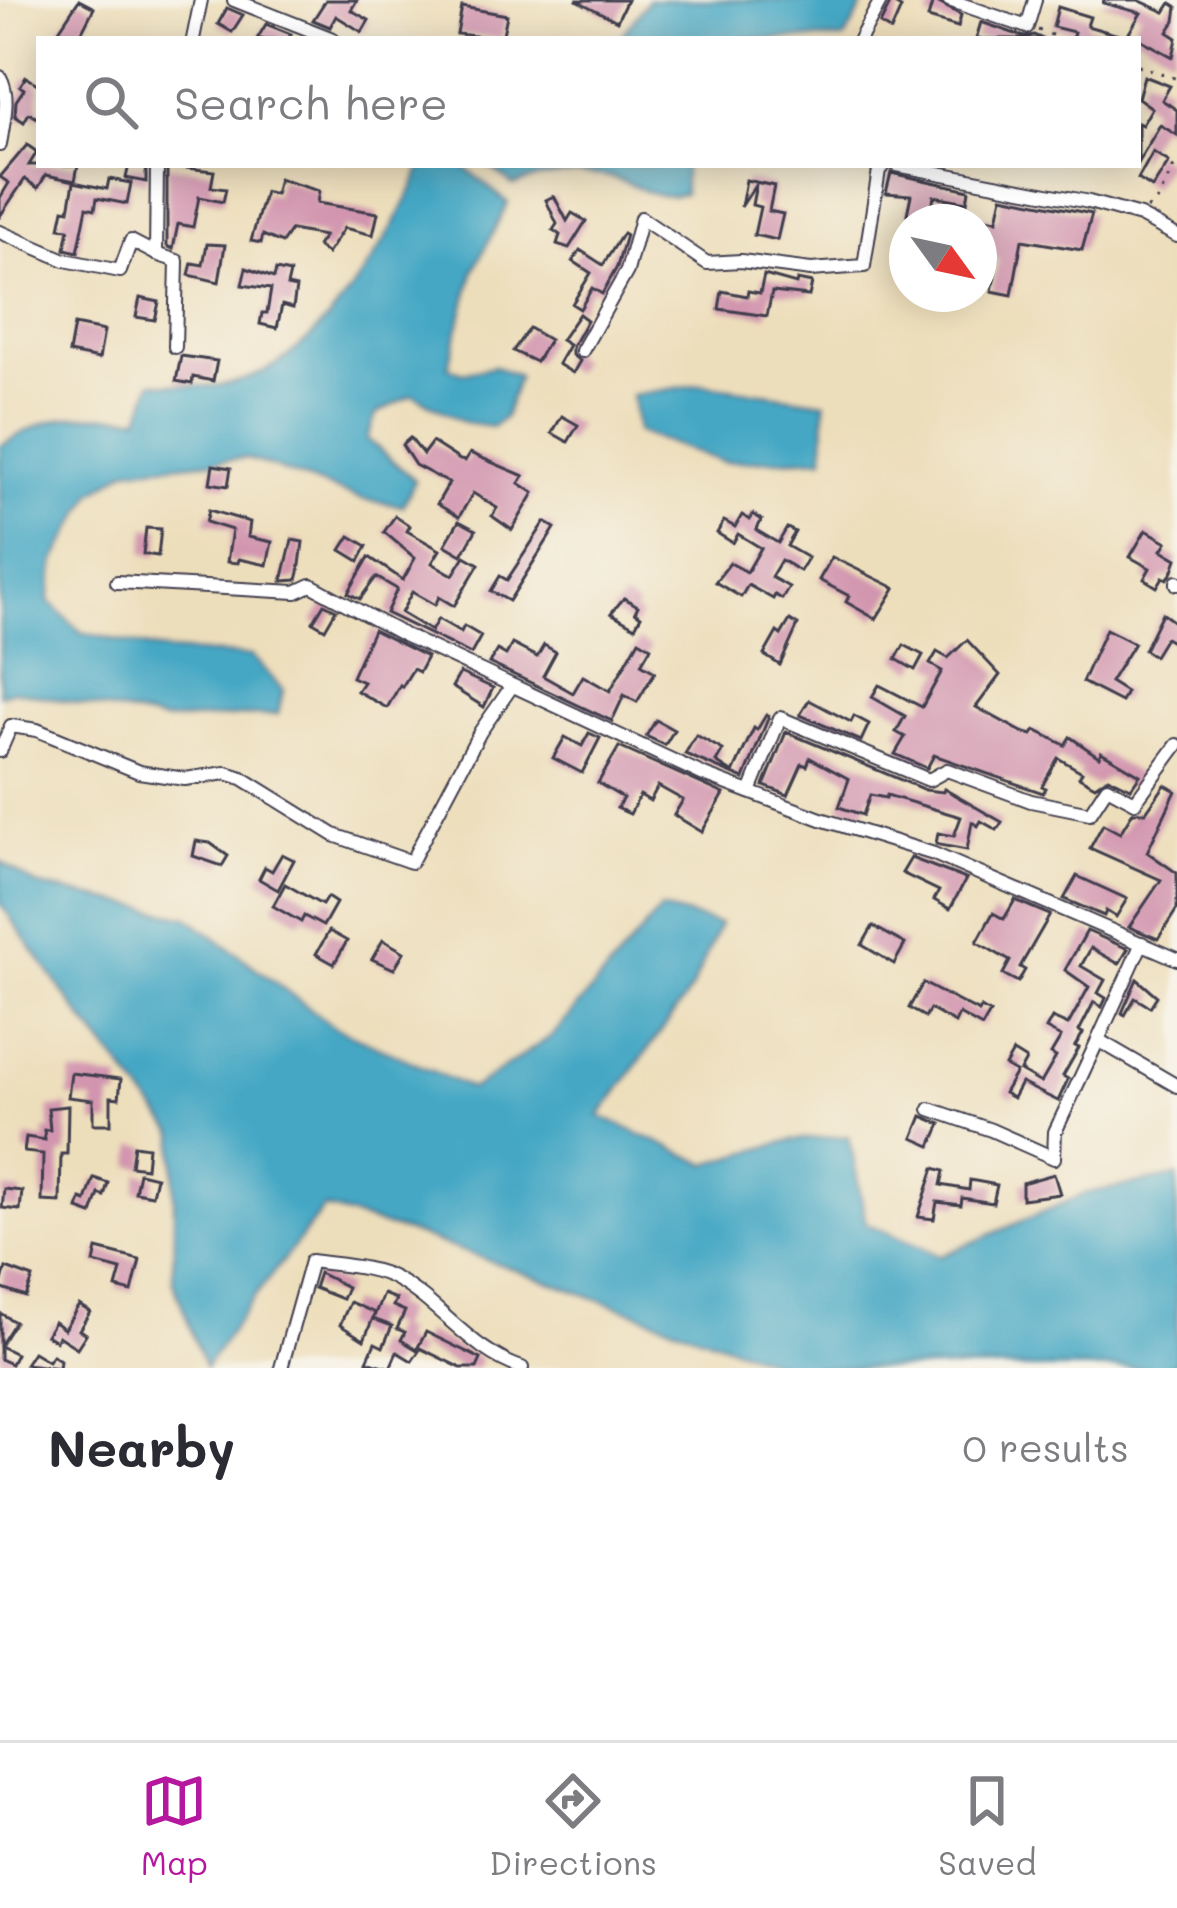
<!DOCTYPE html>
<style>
body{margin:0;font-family:Mali,sans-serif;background:#f7f7f7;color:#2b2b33}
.compass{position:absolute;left:889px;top:204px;width:108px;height:108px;border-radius:50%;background:#fff;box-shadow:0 6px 30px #0003;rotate:123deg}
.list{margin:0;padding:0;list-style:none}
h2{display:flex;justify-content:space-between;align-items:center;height:156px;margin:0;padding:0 48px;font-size:51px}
h2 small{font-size:39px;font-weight:400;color:#7c7c81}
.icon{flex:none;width:66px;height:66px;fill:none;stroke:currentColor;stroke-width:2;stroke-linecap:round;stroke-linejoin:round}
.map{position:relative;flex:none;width:1177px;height:1368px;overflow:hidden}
.search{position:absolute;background:#fff;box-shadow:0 6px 30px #0003;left:36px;right:36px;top:36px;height:132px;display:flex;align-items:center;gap:30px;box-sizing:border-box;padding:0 42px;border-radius:0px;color:#7c7c81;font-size:45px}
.sheet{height:372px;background:#fff}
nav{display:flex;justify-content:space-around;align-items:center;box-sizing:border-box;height:168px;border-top:3px solid #e1e1e2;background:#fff;font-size:33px;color:#7c7c81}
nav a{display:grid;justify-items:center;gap:6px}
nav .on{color:#b5179e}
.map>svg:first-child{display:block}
.water{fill:#44a7c4;stroke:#336480;stroke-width:3}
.building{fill:#d295af}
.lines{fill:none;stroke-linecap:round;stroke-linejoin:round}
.minor-casing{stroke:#403e4e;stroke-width:16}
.path{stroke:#403e4e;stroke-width:3;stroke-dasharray:3 9;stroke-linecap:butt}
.minor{stroke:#fff;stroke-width:12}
</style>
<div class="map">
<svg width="1177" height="1368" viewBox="0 0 1177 1368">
<rect width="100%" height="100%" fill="#f7f3e8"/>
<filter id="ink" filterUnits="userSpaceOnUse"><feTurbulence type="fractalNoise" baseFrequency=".00833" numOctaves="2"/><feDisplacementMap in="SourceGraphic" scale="24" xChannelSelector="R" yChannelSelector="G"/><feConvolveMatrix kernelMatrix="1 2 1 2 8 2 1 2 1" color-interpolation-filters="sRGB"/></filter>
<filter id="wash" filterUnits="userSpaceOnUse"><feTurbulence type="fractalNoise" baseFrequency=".004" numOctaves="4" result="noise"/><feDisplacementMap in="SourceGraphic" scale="48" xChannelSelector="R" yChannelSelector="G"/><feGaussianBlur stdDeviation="2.7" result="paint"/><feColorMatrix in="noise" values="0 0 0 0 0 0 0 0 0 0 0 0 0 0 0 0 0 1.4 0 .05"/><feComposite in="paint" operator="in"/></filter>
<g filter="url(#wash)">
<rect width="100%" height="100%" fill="#eddebb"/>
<!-- water -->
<g class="water">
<path d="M648,0H866L845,39H619Z"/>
<path d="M423,165H462L508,203L474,269L448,367L463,373L494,366L518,376L504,418L492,427L466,423L413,395L376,414L367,439L415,480L403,506L361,499L247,458L128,469L93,493L55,561L49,601L81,632L166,651L252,656L283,690L278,714L165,721L13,690L0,695V446C53,412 80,414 140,417L152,382C187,386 218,391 252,377C327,346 393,236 423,165Z"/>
<path d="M488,165H684V194C647,201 642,185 610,177C578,170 543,175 513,185Z"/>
<path d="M702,384L825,402L824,458L723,462L637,432L632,395Z"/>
<path d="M0,861L36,885L188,917L333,1026L472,1089L553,1035L661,909L720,924L691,990L600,1116L707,1164L791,1140L849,1136L866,1223L941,1256L1087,1193L1177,1176V1364L1160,1368H792L414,1234L324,1208L255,1296L205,1368L173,1281L175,1134L82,1018L0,903Z"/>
</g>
<g id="blocks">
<!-- building -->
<g class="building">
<path d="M79,0L94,8L78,39H66L57,33Z"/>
<path d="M326,0H357L351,10L369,20L362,32L336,16L330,27L313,20Z"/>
<path d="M576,0H627L617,21Z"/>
<path d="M933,0L961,15L958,27L928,18Z"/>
<path d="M1104,0H1138L1165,12L1171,3L1177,7L1175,21L1168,32L1177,38L1173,57L1129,33L1141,13L1103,3Z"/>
<path d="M891,2L901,8L891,31L880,24Z"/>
<path d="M462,7L507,15L502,39L457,34Z"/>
<path d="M1058,7L1090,17L1087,26L1122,36V39H1072L1074,32L1053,27Z"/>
<path d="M227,8L243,15L232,32L218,24Z"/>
<path d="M981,22L1024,37L1034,35L1043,39H976Z"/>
<path d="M266,24L291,34L288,39H257Z"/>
<path d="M1144,76L1170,86L1162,100L1177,110V135L1160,125L1138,162V123L1142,125L1152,108L1138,98Z"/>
<path d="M26,77L39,85V119L29,113L24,122L15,116L16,101L24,89L20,86Z"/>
<path d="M27,145L37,152L29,165H78L75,181L46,175L38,188L25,179L0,216V198L9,183L0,177Z"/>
<path d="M1153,152L1169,162L1152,188L1138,179Z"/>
<path d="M129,165H146V182L126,178Z"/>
<path d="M167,166L214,171L211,187L226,189L223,202L199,197L193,227L178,224L173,249L167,246Z"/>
<path d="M891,173L969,190L967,202L934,196L929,222H911L913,215L907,214L911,195L886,193Z"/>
<path d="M109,179L131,183L127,204L97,198L95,209L87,207L78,252L65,249L69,229L60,228L64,209L69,210L74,182L107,189Z"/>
<path d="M279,179L319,191L317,203L378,213L373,235L344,228L327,254L317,246L324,236L291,230L282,243L263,235L261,243L251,241L265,192L275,195Z"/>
<path d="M746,180L774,186L769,211L783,214L777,240L754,235L760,207L752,205L756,184L741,207Z"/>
<path d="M554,196L567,221L572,213L586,221L569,248L557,244L560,235L553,230L557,224L546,200Z"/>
<path d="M1002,196L1092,214L1082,250L1022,240L1012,295L992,291L998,259L979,255V217L997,220Z"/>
<path d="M623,233L626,235L617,267L602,294L592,288L580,309L572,304L591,273L573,261L580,250L603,265Z"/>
<path d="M207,244L225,245L219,282L189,275L192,263L203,265Z"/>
<path d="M246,268L274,278L276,270L290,273L287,286L296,288L293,308L282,305L277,328L260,324L262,313H267L271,289L242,285Z"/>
<path d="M764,275L796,284L797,280L812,283L809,296L772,292L767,316L719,309L722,291L747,296L748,291L760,293Z"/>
<path d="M140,298L159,302L155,320L136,317Z"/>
<path d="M579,314L587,320L572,347V355L580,361L573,373L558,364L569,345L561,340Z"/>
<path d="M74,325L104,331L99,359L69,353Z"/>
<path d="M529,328L549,340L536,362L513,351Z"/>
<path d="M181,356L217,361L213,381L193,377L192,384L176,381Z"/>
<path d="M562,416L578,425L568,442L552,433Z"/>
<path d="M410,438L423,454L432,442L460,460L465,461L470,453L524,476L519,483L534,493L512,530L492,516L497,508L473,493L459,517L437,504L449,483L415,465L402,445Z"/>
<path d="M213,465L231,468L228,486L210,483Z"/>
<path d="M209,510L250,522L248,537L272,542L267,565L239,559L238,563L227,562L232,530L206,522Z"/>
<path d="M753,514L762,520L756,530L778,543L787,528L795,532L787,546L808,558L800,571L781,560L771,577L789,587L782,599L775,595L773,599L748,585L741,597L715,582L730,563L747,572L761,548L738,534L733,543L717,533L724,521L735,527L742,515L750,520Z"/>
<path d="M395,516L410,526L407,531L440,550L432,563L453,575L465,556L479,564L454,606L439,597L435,605L412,592L401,613L431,631L438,619L461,632L464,626L481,636L471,654L386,613L397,589L376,577L360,599L348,593L369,557L403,580L415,558L384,532Z"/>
<path d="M459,521L476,530L462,555L445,545Z"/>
<path d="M545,522L555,528L509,601L491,591L500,576L507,580Z"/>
<path d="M146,528L161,529L158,556L143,554Z"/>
<path d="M1146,530L1167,542L1162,550L1177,559L1172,573L1167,579L1163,577L1157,587L1144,579L1150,568L1130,557Z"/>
<path d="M350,536L367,546L359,561L341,550Z"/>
<path d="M292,540L303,542L299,572L297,580L282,581Z"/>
<path d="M832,557L895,588L876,619L846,602L849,596L819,580Z"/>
<path d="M624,598L638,606L635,612L641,616L635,627L611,613Z"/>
<path d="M324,604L336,610L325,629L313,622Z"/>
<path d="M1162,613L1177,624V645L1165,638L1154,656L1144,650Z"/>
<path d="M790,620L798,625L780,665L764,655L777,632L781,635Z"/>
<path d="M1106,629L1134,643L1110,682L1126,692L1121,702L1082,682Z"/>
<path d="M373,630L427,657L419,672L413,669L402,687L400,685L387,708L357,691L363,682L352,677Z"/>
<path d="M639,640L651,647L641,664L655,672L637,702L624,695L612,721L489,663L497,650L506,655L512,644L537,657L544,645L556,652L543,676L573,693L583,676L610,691Z"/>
<path d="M967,640L1000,675L976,707L1022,732L1032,735L1035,730L1065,745L1070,737L1099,757L1101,752L1140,775L1131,788L1108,777L1095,786L1079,777L1082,772L1058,758L1042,786L1046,788L1043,793L934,755L927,768L895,754L905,737L896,732L905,716L872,697L879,685L922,707L942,671L930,664L937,652L948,658Z"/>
<path d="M904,645L923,655L915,670L896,659Z"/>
<path d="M460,673L493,688L484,707L452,687Z"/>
<path d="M809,700L851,722L854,716L869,724L861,741L800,715Z"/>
<path d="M766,715L769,716L744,779L685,754L696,735L723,750L716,762L733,773L754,728L757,730Z"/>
<path d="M656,720L674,730L665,745L646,736Z"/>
<path d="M786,732L925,790L943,792L944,789L1002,822L997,830L981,821L978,826L972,822L967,850L940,845L936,844L938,833L954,836L961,817L887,795L886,798L870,795L863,815L839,807L849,779L810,758L807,766L802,764L788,795L764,786Z"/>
<path d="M589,733L600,738L582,773L553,758L565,737L582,746Z"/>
<path d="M619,747L724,794L702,832L674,815L683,800L658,786L650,801L640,795L630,814L617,808L623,798L598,783Z"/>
<path d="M1165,785L1176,791L1147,852L1177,873V909L1158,939L1129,927L1161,880L1090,848L1103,824L1120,833L1133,812H1146Z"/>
<path d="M196,841L210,843L228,856L222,866L193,856Z"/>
<path d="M282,854L294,860L278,890L259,879L265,867L272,871Z"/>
<path d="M911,858L966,879L950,909L934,900L939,891L902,873Z"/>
<path d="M1077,876L1127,899L1116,917L1106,911L1104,916L1064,899Z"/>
<path d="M285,884L322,905L327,897L336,903L323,926L304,916L301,922L273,906Z"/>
<path d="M1015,900L1050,915L1020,967L1025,970L1018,982L1003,974L1010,961L977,942L993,913L1004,919Z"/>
<path d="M873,926L905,944L894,964L862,945Z"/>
<path d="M329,931L347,941L334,964L316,954Z"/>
<path d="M1087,931L1128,949L1119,964L1091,948L1081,966L1105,980L1098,993L1106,998L1102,1007L1094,1002L1079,1031L1083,1033L1075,1046L1079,1048L1063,1076L1068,1079L1058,1101L1021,1083L1013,1098L1004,1093L1016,1072L1005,1066L1013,1052L1026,1060L1020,1071L1041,1083L1056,1057L1051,1054L1061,1037L1046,1029L1052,1018L1068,1025L1089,987L1065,970Z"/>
<path d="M383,940L404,952L394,969L372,959Z"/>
<path d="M1137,979L1157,996L1150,1007L1135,998L1125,1015L1122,1013Z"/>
<path d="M923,983L979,1012L981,1008L990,1013L982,1027L959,1014L955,1023L930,1009L925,1017L909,1008Z"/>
<path d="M71,1073L121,1079L119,1098L111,1097V1124H93V1100L68,1097Z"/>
<path d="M68,1106L67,1154H61L60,1202L42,1201L43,1154L24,1152L26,1137L45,1140L44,1130H50L48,1108Z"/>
<path d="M922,1116L941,1124L931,1146L913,1138Z"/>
<path d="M134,1145L148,1147L146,1168L131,1166Z"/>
<path d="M934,1168L944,1171L941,1185L969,1190L970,1180L997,1185L993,1203L962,1198L961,1205L937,1202L934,1219L918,1217Z"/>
<path d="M139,1173L156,1177L152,1195L135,1192Z"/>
<path d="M1054,1174L1060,1194L1022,1199V1183Z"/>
<path d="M94,1178L108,1183L104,1196L99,1194L92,1214L78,1209L81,1199L86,1201Z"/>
<path d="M4,1189L22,1191L20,1210L2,1208Z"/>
<path d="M97,1249L140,1260L132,1292L116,1288L121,1270L94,1263Z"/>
<path d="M6,1268L33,1278L26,1297L0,1288Z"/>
<path d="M319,1273L347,1287L342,1299L314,1288Z"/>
<path d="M383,1294L396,1299L393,1306L405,1311L397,1329L405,1332L401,1340L419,1351L412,1361L397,1352L390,1368L367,1361L375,1343L383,1347L392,1326L373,1319Z"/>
<path d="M350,1302L375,1313L364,1340L340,1325Z"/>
<path d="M79,1305L90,1312L79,1330L86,1334L77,1348L58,1336L56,1341L46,1335L54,1322L64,1329Z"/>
<path d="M0,1313L15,1322L0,1346L16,1354L11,1364L0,1359Z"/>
<path d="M426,1332L481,1359L477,1368H461L418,1347Z"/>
<path d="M33,1352L48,1361L52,1355L60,1360L59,1368L25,1364Z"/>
</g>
</g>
</g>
<g filter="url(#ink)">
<use href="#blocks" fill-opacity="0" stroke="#403e4e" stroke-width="3"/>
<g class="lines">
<!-- minor casing -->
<g class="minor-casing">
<g id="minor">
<path d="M234,0L333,39"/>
<path d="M949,0L1027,27L1035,0"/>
<path d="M193,39L201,0"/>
<path d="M860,39L881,0"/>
<path d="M0,77C11,96 3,123 0,145"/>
<path d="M157,165L156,254L177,261L175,347"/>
<path d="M897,165L1089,202L1140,216L1177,236"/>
<path d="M0,232L65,260L120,271L131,241L156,254"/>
<path d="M582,351L627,271L641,218L707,263L741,261L811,270L864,266L879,170L884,165"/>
<path d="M117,582L296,592L311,585L402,634L704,775L821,819L934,854L1177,959"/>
<path d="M1177,582V584"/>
<path d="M0,751L11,726L37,730L139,772L185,779L226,773L242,778L334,835L411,862L480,732L512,686"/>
<path d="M750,792L780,718L929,780L947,770L1031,801L1090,813L1107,787L1135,802L1177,745"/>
<path d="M1142,943L1098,1040L1177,1086"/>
<path d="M930,1109L991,1130L1054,1158L1055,1132L1098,1040"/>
<path d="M281,1368L311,1261C337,1265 374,1266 396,1279C441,1304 472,1352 522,1368"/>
</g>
</g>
<!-- path -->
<g class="path">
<path d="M1038,30L1062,39"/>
<path d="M1138,65L1177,79"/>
<path d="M1147,209L1158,199L1177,160"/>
</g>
<!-- minor -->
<use href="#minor" class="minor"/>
</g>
</g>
</svg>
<svg class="compass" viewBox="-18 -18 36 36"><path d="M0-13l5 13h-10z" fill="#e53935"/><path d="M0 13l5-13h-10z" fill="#7c7c81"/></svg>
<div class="search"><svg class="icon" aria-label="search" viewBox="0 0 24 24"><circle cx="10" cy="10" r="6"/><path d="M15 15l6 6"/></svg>Search here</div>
</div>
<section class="sheet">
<h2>Nearby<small>0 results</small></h2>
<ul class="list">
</ul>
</section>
<nav>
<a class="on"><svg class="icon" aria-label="map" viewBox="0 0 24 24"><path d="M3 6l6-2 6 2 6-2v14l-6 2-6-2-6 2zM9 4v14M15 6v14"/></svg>Map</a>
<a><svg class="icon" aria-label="directions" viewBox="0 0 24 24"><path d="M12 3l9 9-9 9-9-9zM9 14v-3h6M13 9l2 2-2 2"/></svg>Directions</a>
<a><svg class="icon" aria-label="saved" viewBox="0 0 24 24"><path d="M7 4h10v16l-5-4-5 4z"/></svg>Saved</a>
</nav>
